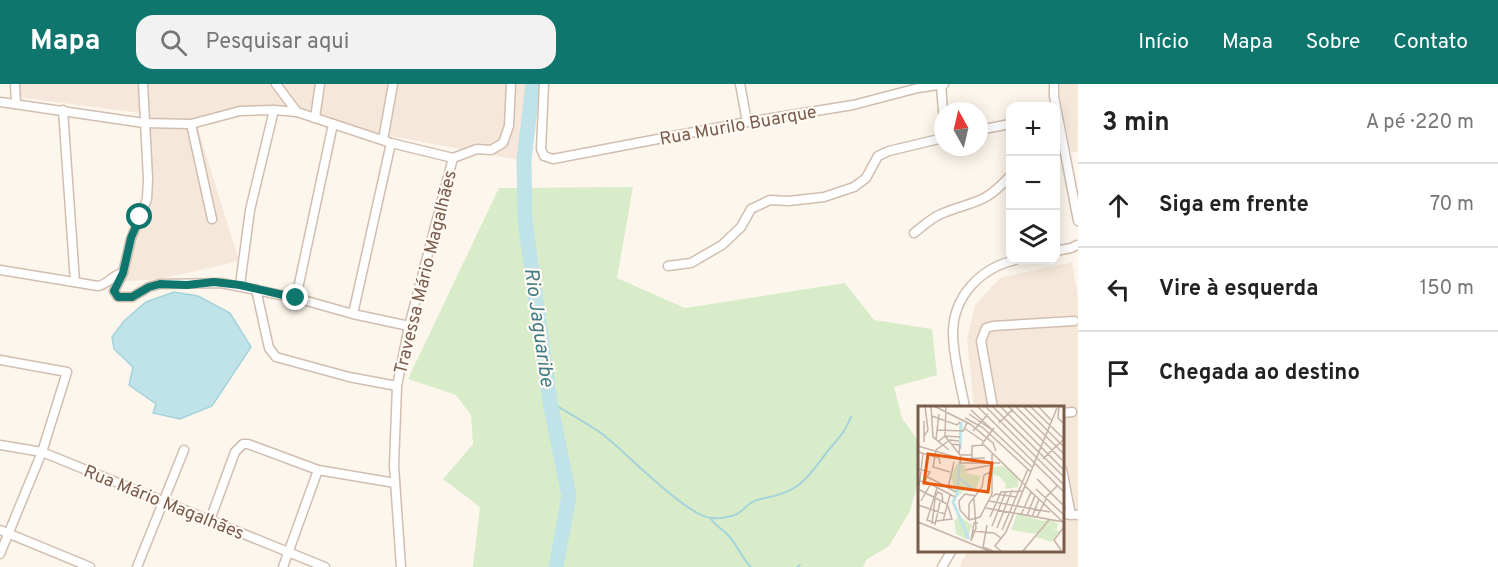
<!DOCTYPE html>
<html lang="pt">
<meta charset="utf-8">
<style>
body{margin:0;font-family:Overpass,sans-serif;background:#f2f2f2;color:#222}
.controls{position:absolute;right:18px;top:18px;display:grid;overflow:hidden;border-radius:12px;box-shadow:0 3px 15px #0003}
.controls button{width:54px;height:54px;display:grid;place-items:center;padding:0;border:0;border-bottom:2px solid #e0e0e0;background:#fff;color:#222;font:30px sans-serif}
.compass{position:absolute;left:934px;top:18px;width:54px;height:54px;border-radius:50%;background:#fff;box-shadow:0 3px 15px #0003;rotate:352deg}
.stop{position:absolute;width:18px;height:18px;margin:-14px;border:4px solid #0f766e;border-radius:50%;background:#fff}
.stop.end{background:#0f766e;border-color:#fff;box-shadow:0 2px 6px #0008}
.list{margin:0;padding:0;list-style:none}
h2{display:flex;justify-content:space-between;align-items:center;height:78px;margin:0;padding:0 24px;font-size:26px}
h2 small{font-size:20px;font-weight:400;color:#767676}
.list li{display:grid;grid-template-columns:39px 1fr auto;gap:18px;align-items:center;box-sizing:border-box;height:84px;padding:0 24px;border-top:2px solid #e0e0e0}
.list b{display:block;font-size:22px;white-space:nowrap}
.list em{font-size:20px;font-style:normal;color:#767676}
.icon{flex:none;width:33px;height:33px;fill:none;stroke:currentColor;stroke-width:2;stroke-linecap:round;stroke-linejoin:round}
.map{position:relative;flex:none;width:1078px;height:483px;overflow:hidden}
header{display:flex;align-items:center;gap:36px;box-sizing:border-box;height:84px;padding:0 30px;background:#0f766e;color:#fff}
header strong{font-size:28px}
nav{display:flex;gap:33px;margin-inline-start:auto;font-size:21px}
.search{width:420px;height:54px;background:#f2f2f2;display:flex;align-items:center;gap:15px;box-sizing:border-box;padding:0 21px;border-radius:18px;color:#767676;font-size:22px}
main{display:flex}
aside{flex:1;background:#fff}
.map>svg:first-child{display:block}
.residential{fill:#f5e8da}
.green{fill:#d8ecc9}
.water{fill:#bfe3e8;stroke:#a5d3da;stroke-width:1.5}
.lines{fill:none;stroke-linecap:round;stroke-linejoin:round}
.stream{stroke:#a5d3da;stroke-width:2}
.river{stroke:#bfe3e8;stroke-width:15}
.minor-casing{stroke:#d1beb0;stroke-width:11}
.minor{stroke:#fff;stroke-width:8}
.route{stroke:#0f766e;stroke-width:8}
.labels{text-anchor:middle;stroke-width:4.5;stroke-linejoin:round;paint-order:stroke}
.street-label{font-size:18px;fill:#7a5c4d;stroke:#fffaf3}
.water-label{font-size:20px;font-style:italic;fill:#437c86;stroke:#fffaf3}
.inset-river{fill:none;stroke:#bfe3e8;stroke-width:3}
.inset-road{fill:none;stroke:#c5b3a7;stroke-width:1.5}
.view{fill:#e8590c;fill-opacity:0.15;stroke:#e8590c;stroke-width:3}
.inset-edge{fill:none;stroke:#7a5c4d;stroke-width:3}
</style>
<header>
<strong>Mapa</strong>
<div class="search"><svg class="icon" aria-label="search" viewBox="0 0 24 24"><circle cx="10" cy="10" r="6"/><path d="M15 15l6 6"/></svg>Pesquisar aqui</div>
<nav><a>Início</a><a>Mapa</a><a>Sobre</a><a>Contato</a></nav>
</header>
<main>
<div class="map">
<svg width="1078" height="483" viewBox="0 0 1078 483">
<rect width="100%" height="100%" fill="#fdf6ec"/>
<!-- residential -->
<g class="residential">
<path d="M16,0H534L525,77L395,53L275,20L195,35L239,177L160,195L117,198L153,101L147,30L17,13Z"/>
<path d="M1060,0H1078V68H1071L1060,10Z"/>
<path d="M1072,178L1078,212V483H960L967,467L1062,466V324H974L967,256L975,221L1000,194Z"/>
</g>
<!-- green -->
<path class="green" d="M633,103L617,194L685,224L845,199L874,236L932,245L937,291L894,303L902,334L919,358V394L910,427L889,462L866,476L863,483H473L480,423L443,395L473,360L471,331L456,311L408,295L499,104Z"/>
<!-- water -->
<path class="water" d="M174,208L198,212L230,229L251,263L212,322L180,335L153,329L156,320L129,301L133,283L114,265L112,253L124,237L146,218Z"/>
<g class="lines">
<!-- stream -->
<g class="stream">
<path d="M550,318C567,328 585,338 601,349C624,366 688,434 712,434C718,435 729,433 735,431C748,425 746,417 765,414C804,407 809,390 831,363C840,353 846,346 851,333"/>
<path d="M711,435C716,442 722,445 728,451C738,461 741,474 751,483"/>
<path d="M797,483L800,481"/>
</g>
<!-- river -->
<path class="river" d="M533,0L524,76L525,137L550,318L569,412L556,483"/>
<!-- minor casing -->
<g class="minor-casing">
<g id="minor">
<path d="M15,0L16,20"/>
<path d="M143,0L148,94L147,115L131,155L123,189L114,207L118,213H132L149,203L160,200L221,199L296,214L353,230L409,242"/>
<path d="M276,0L297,28"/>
<path d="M544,0L541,65L544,72L553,75L747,38L853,21L918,4L944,0"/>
<path d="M740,0L747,38"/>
<path d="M941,0L943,27"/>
<path d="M1054,0V12L1078,137"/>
<path d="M0,18L144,39L191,40L212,135"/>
<path d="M63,26L75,198"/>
<path d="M315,34L320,0"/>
<path d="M191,40L240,27L274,26L297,28L391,59L453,74L477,65L491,66L503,59L509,42L511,0"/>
<path d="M979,46L1010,40"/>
<path d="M383,56L393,0"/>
<path d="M914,149C922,143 931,134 941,130C974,116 983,122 1010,92"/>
<path d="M1056,167L1071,164L1077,161"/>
<path d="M668,182L691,179L722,161L741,143L751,125L770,116L789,117L824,113L854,103L866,94L878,72L889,67L943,54"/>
<path d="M0,186L98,202C109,200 113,190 123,189"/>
<path d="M240,201L250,126L274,26"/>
<path d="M256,205L269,264L276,273L349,293L397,302"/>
<path d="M296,214L333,40"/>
<path d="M353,230L391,59"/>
<path d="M0,276L67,288L42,368L0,470"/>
<path d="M965,324C961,300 953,274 953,249C953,212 981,184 1015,176"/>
<path d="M993,324L981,257L986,244L993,242L1074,237"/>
<path d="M1062,329L1072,328"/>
<path d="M0,361L42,368L325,483"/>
<path d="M1062,385L1071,431"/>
<path d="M1062,430L1078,431"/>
<path d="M210,436L235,368L243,360H248L318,386L395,399"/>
<path d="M0,446L90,483"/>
<path d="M137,483L184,366"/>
<path d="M283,483L318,386"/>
<path d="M401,483L394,382L397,302L409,242L453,74"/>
<path d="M942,483L952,466"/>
</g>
</g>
<!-- minor -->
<use href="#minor" class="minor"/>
</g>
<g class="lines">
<!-- route -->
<path class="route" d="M140,133L131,154L123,189L114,207L118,213H132L149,203L160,200L187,201L214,198L240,201L296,214"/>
</g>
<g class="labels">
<!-- street labels -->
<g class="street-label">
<text transform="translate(738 41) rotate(-10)" y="6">Rua Murilo Buarque</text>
<text transform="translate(425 188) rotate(-76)" y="6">Travessa Mário Magalhães</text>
<text transform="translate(164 418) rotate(22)" y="6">Rua Mário Magalhães</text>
</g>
<!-- water labels -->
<g class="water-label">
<text transform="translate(540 243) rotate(82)" y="7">Rio Jaguaribe</text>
</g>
</g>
<!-- overview -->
<g transform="translate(918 322)">
<rect width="146" height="146" fill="#fdf6ec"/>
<path d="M39,58L47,59L49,67L63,70L57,85L48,83L39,91L32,69ZM86,60L100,73V81L87,83L88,78L81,70L74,69L73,61ZM99,108L125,115L131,114L118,128L93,124ZM43,111L54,119L49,134L38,128L36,114ZM132,114L140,117L139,123L134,122L141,125L134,136L118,131Z" fill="#d8ecc9"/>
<path class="inset-river" d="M42,43L43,16M42,53L39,88L35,96L51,133M40,71L54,83"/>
<path class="inset-road" d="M13,0L15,31L31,44M16,0L52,18L75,37L78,45M28,0L27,30L42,49H54M59,0L146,86M67,0L146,79M74,0L146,71M82,0L130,48L125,53M90,0L144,54M97,0L146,48M105,0L146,41M112,0L146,33M120,0L133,14M141,0L140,12L146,18M53,4L115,62M51,8L74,24M14,10L39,19L42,16M47,12L64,21L113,66M81,17L95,3M46,22L65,35M19,24L45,25L49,17M55,25L70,8M6,30L10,24L7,0M18,33L21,8M146,33L130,48L146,64M21,35L27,30L42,31M6,36V15M33,38L42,39L41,48M64,38L76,22M0,40L41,52M0,46L21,52L22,58M43,50L42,57H82M42,53L67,52M54,56V40L66,39L107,79M0,63L12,66L6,76L2,75M48,64L73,59M32,66L15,61L18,44L32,34L41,35M6,69L38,86M119,73L132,86M5,74L37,91M107,80L145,116M1,81L5,48M30,82L36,56M0,83L29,98M118,83L146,109M132,86L146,100M74,91L78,88L98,91M127,92L140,79M16,93L20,86L24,88L25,97M3,95L12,79M71,95L132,106M0,99L27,108M68,102L146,116M103,109L113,86M109,110L117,89M72,111L83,86L105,85M114,111L121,93M119,111L128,93M51,114L62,111L74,88V48M51,114V98L64,81L66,69L73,66M51,114L42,104L41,95L47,88L58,90M18,115L34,113L30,100M25,115L32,89M0,116L71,145M17,117L9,114L19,82M14,118L17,93M17,119L22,96M69,119L65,141L75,145M74,120L88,85M79,122L94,84M84,124L110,63M54,125L76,127L83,132M53,135L58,122L56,93M53,135L56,117H60M143,144L136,134L146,121M83,145L77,140L88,126L139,2M105,145L131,114"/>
<path class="view" d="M10,48L74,57L70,86L6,77Z"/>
<rect width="146" height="146" class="inset-edge"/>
</g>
</svg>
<div class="controls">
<button>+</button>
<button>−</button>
<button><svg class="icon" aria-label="layers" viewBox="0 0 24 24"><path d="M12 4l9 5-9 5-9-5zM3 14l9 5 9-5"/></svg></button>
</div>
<svg class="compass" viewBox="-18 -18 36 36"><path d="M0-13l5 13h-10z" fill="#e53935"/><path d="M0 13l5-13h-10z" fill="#767676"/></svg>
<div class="stop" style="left:140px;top:133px"></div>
<div class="stop end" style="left:296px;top:214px"></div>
</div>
<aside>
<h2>3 min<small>A pé · 220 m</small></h2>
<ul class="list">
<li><svg class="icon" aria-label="ahead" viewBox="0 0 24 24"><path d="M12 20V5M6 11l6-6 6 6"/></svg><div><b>Siga em frente</b></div><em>70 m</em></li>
<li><svg class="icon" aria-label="left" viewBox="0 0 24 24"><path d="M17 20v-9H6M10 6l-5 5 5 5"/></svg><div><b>Vire à esquerda</b></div><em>150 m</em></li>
<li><svg class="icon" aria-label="arrive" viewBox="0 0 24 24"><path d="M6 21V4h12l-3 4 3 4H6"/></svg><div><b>Chegada ao destino</b></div></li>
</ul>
</aside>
</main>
